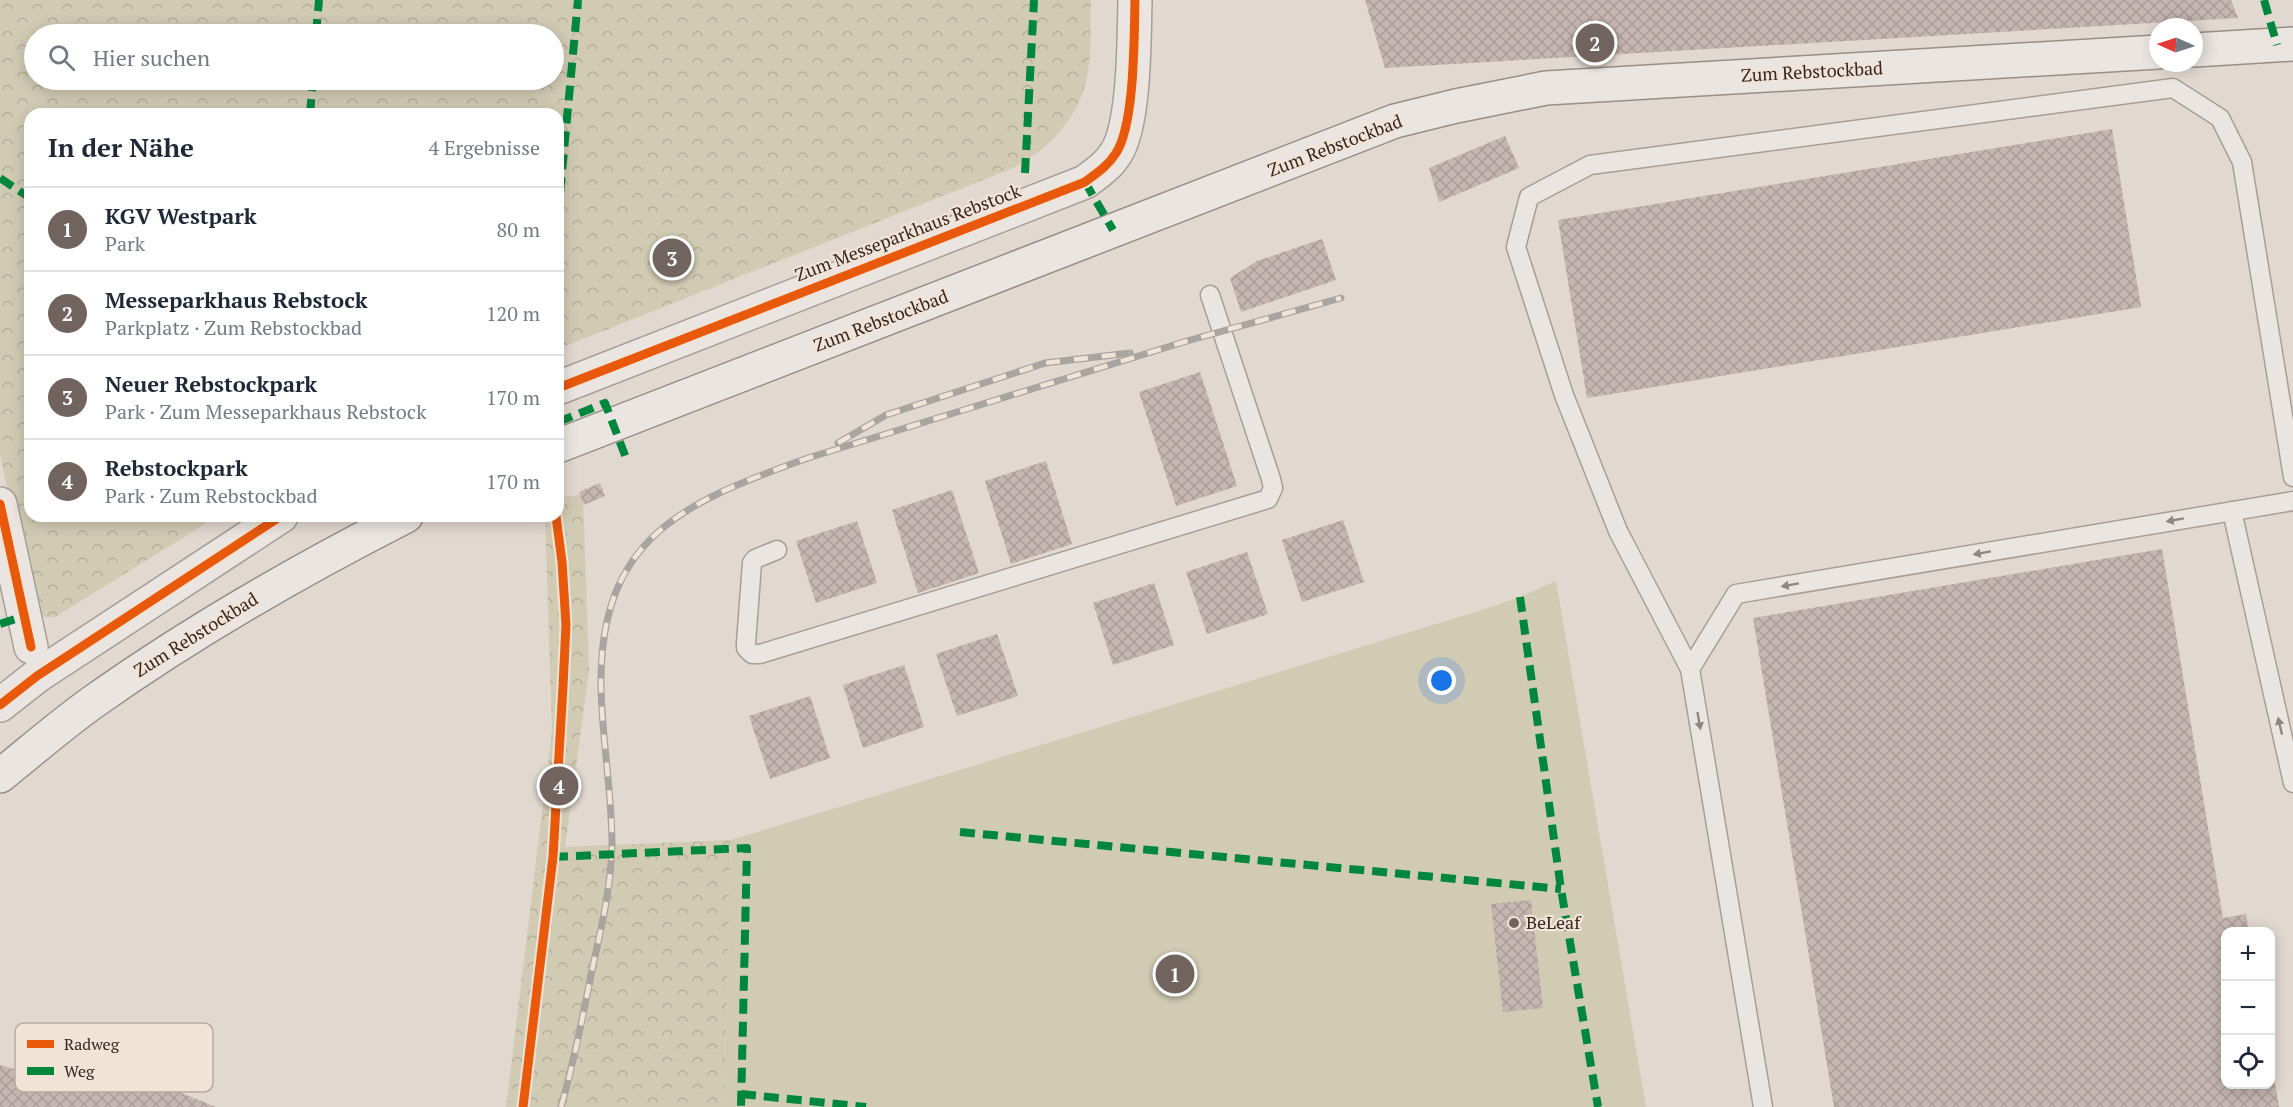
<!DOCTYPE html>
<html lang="de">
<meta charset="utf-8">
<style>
body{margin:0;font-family:"PT Serif",serif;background:#f2f2f3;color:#1f2937}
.controls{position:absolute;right:18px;bottom:18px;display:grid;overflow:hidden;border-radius:12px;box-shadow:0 3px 15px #0003}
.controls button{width:54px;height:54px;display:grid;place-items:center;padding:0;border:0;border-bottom:2px solid #e0e1e3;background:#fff;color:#1f2937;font:30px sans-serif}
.compass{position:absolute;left:2149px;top:18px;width:54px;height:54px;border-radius:50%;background:#fff;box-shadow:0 3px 15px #0003;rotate:273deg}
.you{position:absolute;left:1442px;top:681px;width:21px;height:21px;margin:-15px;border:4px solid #fff;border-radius:50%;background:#1a73e8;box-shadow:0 0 0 9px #1a73e833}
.badge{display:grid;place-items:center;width:39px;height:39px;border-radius:50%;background:#71645e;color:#fff;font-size:20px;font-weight:700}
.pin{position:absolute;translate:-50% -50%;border:3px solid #fff;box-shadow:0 2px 6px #0006}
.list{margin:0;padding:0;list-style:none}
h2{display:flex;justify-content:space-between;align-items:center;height:78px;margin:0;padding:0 24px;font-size:26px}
h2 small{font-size:20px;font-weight:400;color:#747a83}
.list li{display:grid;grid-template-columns:39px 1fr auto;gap:18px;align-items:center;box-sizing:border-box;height:84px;padding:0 24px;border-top:2px solid #e0e1e3}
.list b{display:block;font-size:22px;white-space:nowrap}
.list p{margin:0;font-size:20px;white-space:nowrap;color:#747a83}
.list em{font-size:20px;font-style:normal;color:#747a83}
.icon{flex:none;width:33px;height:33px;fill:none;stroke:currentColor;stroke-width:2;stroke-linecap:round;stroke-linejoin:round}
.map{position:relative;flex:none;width:2293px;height:1107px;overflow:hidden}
.search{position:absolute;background:#fff;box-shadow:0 3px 15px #0003;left:24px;top:24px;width:540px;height:66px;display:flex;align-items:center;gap:15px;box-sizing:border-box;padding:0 21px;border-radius:33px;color:#747a83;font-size:22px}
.panel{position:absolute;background:#fff;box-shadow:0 3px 15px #0003;left:24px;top:108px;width:540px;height:414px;border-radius:18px}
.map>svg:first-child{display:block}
.green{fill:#d2cbb4}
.forest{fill:url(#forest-crowns);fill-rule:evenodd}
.building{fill:url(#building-cross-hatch)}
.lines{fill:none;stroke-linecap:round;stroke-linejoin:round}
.lane-casing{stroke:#a79e98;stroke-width:21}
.street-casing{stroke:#a79e98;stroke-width:36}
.secondary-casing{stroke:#978e88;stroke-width:36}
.lane{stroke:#eae5e0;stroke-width:18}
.street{stroke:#eae5e0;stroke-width:33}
.secondary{stroke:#eae5e0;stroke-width:33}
.rail-casing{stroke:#aaa4a0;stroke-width:7}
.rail{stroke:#f2e3d7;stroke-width:4.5;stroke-dasharray:14;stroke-linecap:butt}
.quiet{stroke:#00873e;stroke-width:8;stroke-dasharray:15 8;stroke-linecap:butt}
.cycleway-casing{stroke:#f2e3d7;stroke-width:13}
.cycleway{stroke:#e8590c;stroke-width:9}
.oneway{fill:#908680}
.poi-dot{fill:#71645e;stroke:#f2e3d7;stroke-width:2}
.labels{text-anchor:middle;stroke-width:4.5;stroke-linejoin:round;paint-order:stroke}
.street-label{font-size:18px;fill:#352621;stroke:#f2e3d7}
.poi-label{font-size:18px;fill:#352621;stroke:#f2e3d7;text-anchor:start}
.key{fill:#f2e3d7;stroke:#b9aaa0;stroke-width:1.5}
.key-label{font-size:16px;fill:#352621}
</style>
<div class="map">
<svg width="2293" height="1107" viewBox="0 0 2293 1107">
<defs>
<pattern id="forest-crowns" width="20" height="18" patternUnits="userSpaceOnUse" patternTransform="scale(1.5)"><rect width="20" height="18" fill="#d2cbb4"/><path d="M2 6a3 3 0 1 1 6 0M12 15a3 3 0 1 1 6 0" fill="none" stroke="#b5ae9a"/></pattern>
<pattern id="building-cross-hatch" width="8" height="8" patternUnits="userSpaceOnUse" patternTransform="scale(1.5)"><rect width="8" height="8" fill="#c5b6b1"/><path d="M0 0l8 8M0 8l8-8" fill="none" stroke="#aa9c98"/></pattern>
</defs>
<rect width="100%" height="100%" fill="#e1d8d0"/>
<!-- green -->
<path class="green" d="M1556,581L1646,1107H724L731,840L1485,609L1520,597Z"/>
<!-- forest -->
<g class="forest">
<path d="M0,0H1091C1090,25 1092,54 1087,78C1078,119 1049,149 1013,168L558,349V114H30V516H218L55,617C44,618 39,616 32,607L0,454ZM34,34H554V80H34Z"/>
<path d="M583,494L589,671L565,847L731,840L724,1107H506L552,731L545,516H558V498Z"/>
</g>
<!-- building -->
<g class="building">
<path d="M1365,0H2231L2238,18L1385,68Z"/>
<path d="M2112,129L2141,307L1587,398L1558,220Z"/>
<path d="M1505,136L1519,168L1439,202L1429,168Z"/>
<path d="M1322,239L1336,280L1241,312L1230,278L1257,261Z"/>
<path d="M1200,372L1237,486L1176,506L1139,392Z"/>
<path d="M1046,461L1072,544L1011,564L985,481Z"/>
<path d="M600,483L605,496L584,505L579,492Z"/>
<path d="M952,490L979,573L918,593L892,510Z"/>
<path d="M1343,520L1364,582L1302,602L1282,540Z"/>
<path d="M857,521L877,583L816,603L796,541Z"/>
<path d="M2162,549L2223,918L2246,914L2249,932H2226V1084H2270L2272,1066L2279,1107H1834L1753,618Z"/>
<path d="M1247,552L1268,614L1207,634L1186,572Z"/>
<path d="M1154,583L1174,645L1113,665L1093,603Z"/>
<path d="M997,634L1018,696L957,716L936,654Z"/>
<path d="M904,665L924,727L863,748L843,685Z"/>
<path d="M810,696L830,758L770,779L749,716Z"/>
<path d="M1531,900L1543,1008L1503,1012L1491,904Z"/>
<path d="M83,1053L216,1107H0V1065L70,1085Z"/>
</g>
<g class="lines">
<!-- lane casing -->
<g class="lane-casing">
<g id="lane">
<path d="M2232,511L2293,783"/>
<path d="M777,550L755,559L752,563L746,643V648L752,654H760L1268,499L1273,488L1271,479L1210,295"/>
<path d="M1690,669L1618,531L1564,395L1516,247L1529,197L1590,165L2173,88L2220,118L2242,162L2293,477"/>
<path d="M1763,1107L1690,669L1736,594L2293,501"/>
</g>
</g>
<!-- street casing -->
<g class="street-casing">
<g id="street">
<path d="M558,388L1085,182C1097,173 1108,166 1116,153C1135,124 1134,36 1135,0"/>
<path d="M0,504L31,647"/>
<path d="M0,705L37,676L281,516"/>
</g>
</g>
<!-- secondary casing -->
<g class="secondary-casing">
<g id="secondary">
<path d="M2194,50L2293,44"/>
<path d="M558,446L1395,121L1456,106L1546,88L2158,52"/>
<path d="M0,776C31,751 61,725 93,702C192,632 298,571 406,516"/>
</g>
</g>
<!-- lane -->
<use href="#lane" class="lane"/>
<!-- street -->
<use href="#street" class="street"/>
<!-- secondary -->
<use href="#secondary" class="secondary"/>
<!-- rail casing -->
<g class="rail-casing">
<g id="rail">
<path d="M838,443L886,415L1045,363L1130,353"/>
<path d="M561,1107C574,1062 583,1016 592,970C601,929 611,888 612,845C612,792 602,740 601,687C599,537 684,502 808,458L1187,341L1341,298"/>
</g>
</g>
<!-- rail -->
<use href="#rail" class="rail"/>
<!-- quiet -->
<g class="quiet">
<path d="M2264,0L2277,45"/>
<path d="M316,34L319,0"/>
<path d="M310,114L313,80"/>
<path d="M1025,173L1034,0"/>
<path d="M0,178L30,198"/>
<path d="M1085,182L1113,230"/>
<path d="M558,215L578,0"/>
<path d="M558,422L605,403L628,463"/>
<path d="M1520,597L1561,889L1598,1107"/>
<path d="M0,624L25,616"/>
<path d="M960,832L1561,889"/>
<path d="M553,857L747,848L741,1107"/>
<path d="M741,1094L866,1107"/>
</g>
<!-- cycleway casing -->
<g class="cycleway-casing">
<g id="cycleway">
<path d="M558,388L1085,182C1097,173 1108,166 1116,153C1135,124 1134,36 1135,0"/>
<path d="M0,504L31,647"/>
<path d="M0,705L37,676L281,516"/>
<path d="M523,1107L553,857L563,686L566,625L562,562L556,516"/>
</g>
</g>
<!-- cycleway -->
<use href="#cycleway" class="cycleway"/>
</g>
<!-- one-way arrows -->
<defs><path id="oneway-solid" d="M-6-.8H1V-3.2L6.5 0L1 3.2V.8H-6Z" transform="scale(1.5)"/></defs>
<g class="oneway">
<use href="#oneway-solid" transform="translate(2175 520) rotate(170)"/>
<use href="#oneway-solid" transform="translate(1982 553) rotate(170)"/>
<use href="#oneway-solid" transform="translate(1790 585) rotate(170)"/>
<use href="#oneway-solid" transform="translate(1699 721) rotate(80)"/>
<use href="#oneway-solid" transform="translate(2280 726) rotate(-103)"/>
</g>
<!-- markers -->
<circle class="poi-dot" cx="1514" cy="923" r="6"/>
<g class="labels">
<!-- street labels -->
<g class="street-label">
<text transform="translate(1812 72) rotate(-3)" y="6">Zum Rebstockbad</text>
<text transform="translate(1335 146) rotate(-21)" y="6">Zum Rebstockbad</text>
<text transform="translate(908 233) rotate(-21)" y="6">Zum Messeparkhaus Rebstock</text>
<text transform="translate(881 321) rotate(-21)" y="6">Zum Rebstockbad</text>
<text transform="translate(196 635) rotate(-32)" y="6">Zum Rebstockbad</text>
</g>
<!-- poi labels -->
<g class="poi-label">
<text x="1526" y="929">BeLeaf</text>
</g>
</g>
<!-- legend -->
<rect x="15" y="1023" width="198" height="69" rx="9" class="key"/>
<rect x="27" y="1040" width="27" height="8" fill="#e8590c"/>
<rect x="27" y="1067" width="27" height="8" fill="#00873e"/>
<g class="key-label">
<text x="64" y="1050">Radweg</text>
<text x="64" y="1077">Weg</text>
</g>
</svg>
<div class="controls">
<button>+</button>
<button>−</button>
<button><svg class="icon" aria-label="locate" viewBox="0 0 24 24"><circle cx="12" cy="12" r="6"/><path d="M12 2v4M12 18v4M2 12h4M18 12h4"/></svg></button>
</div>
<svg class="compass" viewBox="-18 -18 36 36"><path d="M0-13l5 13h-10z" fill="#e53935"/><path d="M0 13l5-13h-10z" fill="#747a83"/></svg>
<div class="you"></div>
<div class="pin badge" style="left:1175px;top:974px">1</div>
<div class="pin badge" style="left:1595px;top:43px">2</div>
<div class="pin badge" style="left:672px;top:258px">3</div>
<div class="pin badge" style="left:559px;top:786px">4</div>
<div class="search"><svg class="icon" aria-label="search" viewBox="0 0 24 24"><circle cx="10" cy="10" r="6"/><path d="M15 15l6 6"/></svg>Hier suchen</div>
<section class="panel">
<h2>In der Nähe<small>4 Ergebnisse</small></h2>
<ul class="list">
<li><span class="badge">1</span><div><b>KGV Westpark</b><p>Park</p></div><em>80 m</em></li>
<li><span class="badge">2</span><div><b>Messeparkhaus Rebstock</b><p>Parkplatz · Zum Rebstockbad</p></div><em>120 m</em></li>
<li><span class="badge">3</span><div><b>Neuer Rebstockpark</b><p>Park · Zum Messeparkhaus Rebstock</p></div><em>170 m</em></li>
<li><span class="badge">4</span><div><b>Rebstockpark</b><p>Park · Zum Rebstockbad</p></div><em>170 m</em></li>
</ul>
</section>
</div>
